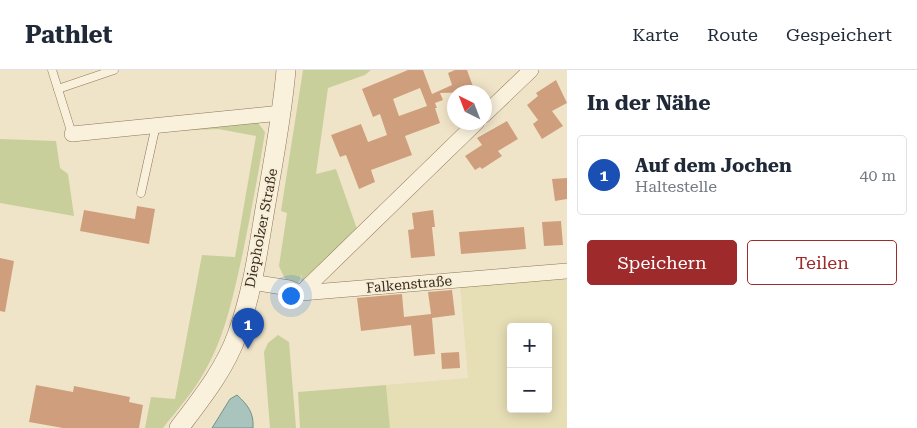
<!DOCTYPE html>
<html lang="de">
<meta charset="utf-8">
<style>
body{margin:0;font-family:"Roboto Serif",serif;background:#f6f6f7;color:#1f2937}
.controls{position:absolute;right:15px;bottom:15px;display:grid;overflow:hidden;border-radius:5px;box-shadow:0 2px 12px #0003}
.controls button{width:45px;height:45px;display:grid;place-items:center;padding:0;border:0;border-bottom:1px solid #e0e1e3;background:#fff;color:#1f2937;font:25px sans-serif}
.compass{position:absolute;left:447px;top:15px;width:45px;height:45px;border-radius:50%;background:#fff;box-shadow:0 2px 12px #0003;rotate:318deg}
.you{position:absolute;left:290px;top:225px;width:18px;height:18px;margin:-12px;border:4px solid #fff;border-radius:50%;background:#1a73e8;box-shadow:0 0 0 8px #1a73e833}
.badge{display:grid;place-items:center;width:32px;height:32px;border-radius:50%;background:#9e2a2b;color:#fff;font-size:16px;font-weight:700}
.pin{position:absolute;translate:-50% -41px;filter:drop-shadow(0 1px 2px #0008)}
.pin::after{content:'';position:absolute;top:26px;width:18px;height:15px;background:inherit;clip-path:polygon(0 0,100% 0,50% 100%)}
.list{margin:0;padding:0;list-style:none}
h2{display:flex;justify-content:space-between;align-items:center;height:65px;margin:0;padding:0 20px;font-size:21px}
h2 small{font-size:16px;font-weight:400;color:#747a83}
.list li{display:grid;grid-template-columns:32px 1fr auto;gap:15px;align-items:center;box-sizing:border-box;height:80px;margin:0 10px 10px;padding:0 10px;border:1px solid #e0e1e3;border-radius:5px}
.list b{display:block;font-size:19px;white-space:nowrap}
.list p{margin:0;font-size:16px;white-space:nowrap;color:#747a83}
.list em{font-size:16px;font-style:normal;color:#747a83}
.actions{display:flex;gap:10px;padding:15px 20px}
.actions a{flex:1;padding:11px 0;border:1px solid #9e2a2b;border-radius:5px;text-align:center;font-size:18px;color:#9e2a2b}
.actions .main{background:#9e2a2b;color:#fff}
.map{position:relative;flex:none;width:567px;height:358px;overflow:hidden}
header{display:flex;align-items:center;gap:30px;box-sizing:border-box;height:70px;padding:0 25px;background:#fff;border-bottom:1px solid #e0e1e3}
header strong{font-size:24px}
nav{display:flex;gap:28px;margin-inline-start:auto;font-size:18px}
main{display:flex}
aside{flex:1;background:#fff}
.map>svg:first-child{display:block}
.farmland{fill:#e6deb5;fill-rule:evenodd}
.green{fill:#c9cf9b}
.water{fill:#a9c4bc;stroke:#6f938a}
.building{fill:#cf9f7d;fill-rule:evenodd}
.lines{fill:none;stroke-linecap:round;stroke-linejoin:round}
.service-casing{stroke:#8d765c;stroke-width:9}
.minor-casing{stroke:#8d765c;stroke-width:16}
.tertiary-casing{stroke:#8d765c;stroke-width:20}
.service{stroke:#faf1dc;stroke-width:8}
.minor{stroke:#faf1dc;stroke-width:15}
.tertiary{stroke:#faf1dc;stroke-width:19}
.labels{text-anchor:middle;stroke-width:4;stroke-linejoin:round;paint-order:stroke}
.street-label{font-size:14px;fill:#3d2e20;stroke:#f7eed8}
</style>
<header>
<strong>Pathlet</strong>
<nav><a>Karte</a><a>Route</a><a>Gespeichert</a></nav>
</header>
<main>
<div class="map">
<svg width="567" height="358" viewBox="0 0 567 358">
<rect width="100%" height="100%" fill="#f0e4c8"/>
<!-- farmland -->
<path class="farmland" d="M567,208V358H390L386,315L468,308L460,215ZM511,257H548V339H511Z"/>
<!-- green -->
<g class="green">
<path d="M303,0H371L365,5L328,18L316,104L336,99L357,159L301,212L302,204L299,212L291,215L284,207L279,196L287,143L281,141Z"/>
<path d="M250,52L258,53L265,62C259,102 251,142 243,182C234,222 226,264 206,299C195,320 178,339 163,358H145L151,327L175,329L202,185L235,187L256,66L218,59L173,61Z"/>
<path d="M0,69L56,71L60,98L68,104L74,146L0,133Z"/>
<path d="M278,265L289,272L296,358H270L264,282L268,273Z"/>
<path d="M386,315L390,358H300L298,322Z"/>
</g>
<!-- water -->
<path class="water" d="M237,325C248,335 254,343 253,358H212L230,329Z"/>
<!-- building -->
<g class="building">
<path d="M408,0H423L432,24L452,15L448,3L455,0H467L475,22L440,23L443,30L435,33L437,38H435L440,53L405,66L412,85L371,100L375,112L359,119L346,85L340,87L331,65L361,54L368,72L387,65L380,44L373,47L362,19ZM420,18L427,36L399,46L393,29Z"/>
<path d="M556,10L567,33L552,41L563,56L542,69L533,54L538,50L527,35L538,26L536,23Z"/>
<path d="M507,51L518,69L498,81L502,86L482,99L480,97L475,100L465,86L482,75L477,68Z"/>
<path d="M567,108V129L555,131L552,109Z"/>
<path d="M137,136L155,139L149,174L80,161L84,140L135,149Z"/>
<path d="M433,140L435,157H432L435,186L411,188L408,160L414,159L412,143Z"/>
<path d="M561,151L563,175L544,176L542,152Z"/>
<path d="M524,157L526,179L461,184L459,162Z"/>
<path d="M0,188L14,191L5,242L0,241Z"/>
<path d="M452,220L455,245L432,248L435,284L414,286L411,255L361,261L357,228L402,224L404,247L431,244L428,222Z"/>
<path d="M459,282L460,298L442,299L441,283Z"/>
<path d="M36,315L73,322L74,316L130,327L129,332L143,335L139,358H63L29,352Z"/>
</g>
<g class="lines">
<!-- service casing -->
<g class="service-casing">
<g id="service">
<path d="M52,0L72,64"/>
<path d="M58,19L114,0"/>
<path d="M141,123L156,55"/>
</g>
</g>
<!-- minor casing -->
<g class="minor-casing">
<g id="minor">
<path d="M484,45L531,0"/>
<path d="M72,64L281,43"/>
<path d="M252,212L289,218L301,223L567,201"/>
<path d="M301,223L477,52"/>
</g>
</g>
<!-- tertiary casing -->
<g class="tertiary-casing">
<path id="tertiary" d="M179,358C201,329 225,299 237,265C252,224 258,181 265,139C273,93 282,47 286,0"/>
</g>
<!-- service -->
<use href="#service" class="service"/>
<!-- minor -->
<use href="#minor" class="minor"/>
<!-- tertiary -->
<use href="#tertiary" class="tertiary"/>
</g>
<g class="labels">
<!-- street labels -->
<g class="street-label">
<text transform="translate(261 158) rotate(-79)" y="5">Diepholzer Straße</text>
<text transform="translate(409 214) rotate(-5)" y="5">Falkenstraße</text>
</g>
</g>
</svg>
<div class="controls">
<button>+</button>
<button>−</button>
</div>
<svg class="compass" viewBox="-18 -18 36 36"><path d="M0-13l5 13h-10z" fill="#e53935"/><path d="M0 13l5-13h-10z" fill="#747a83"/></svg>
<div class="you"></div>
<div class="pin badge" style="left:248px;top:279px;background:#1a4fb4">1</div>
</div>
<aside>
<h2>In der Nähe<small></small></h2>
<ul class="list">
<li><span class="badge" style="background:#1a4fb4">1</span><div><b>Auf dem Jochen</b><p>Haltestelle</p></div><em>40 m</em></li>
</ul>
<div class="actions"><a class="main">Speichern</a><a>Teilen</a></div>
</aside>
</main>
